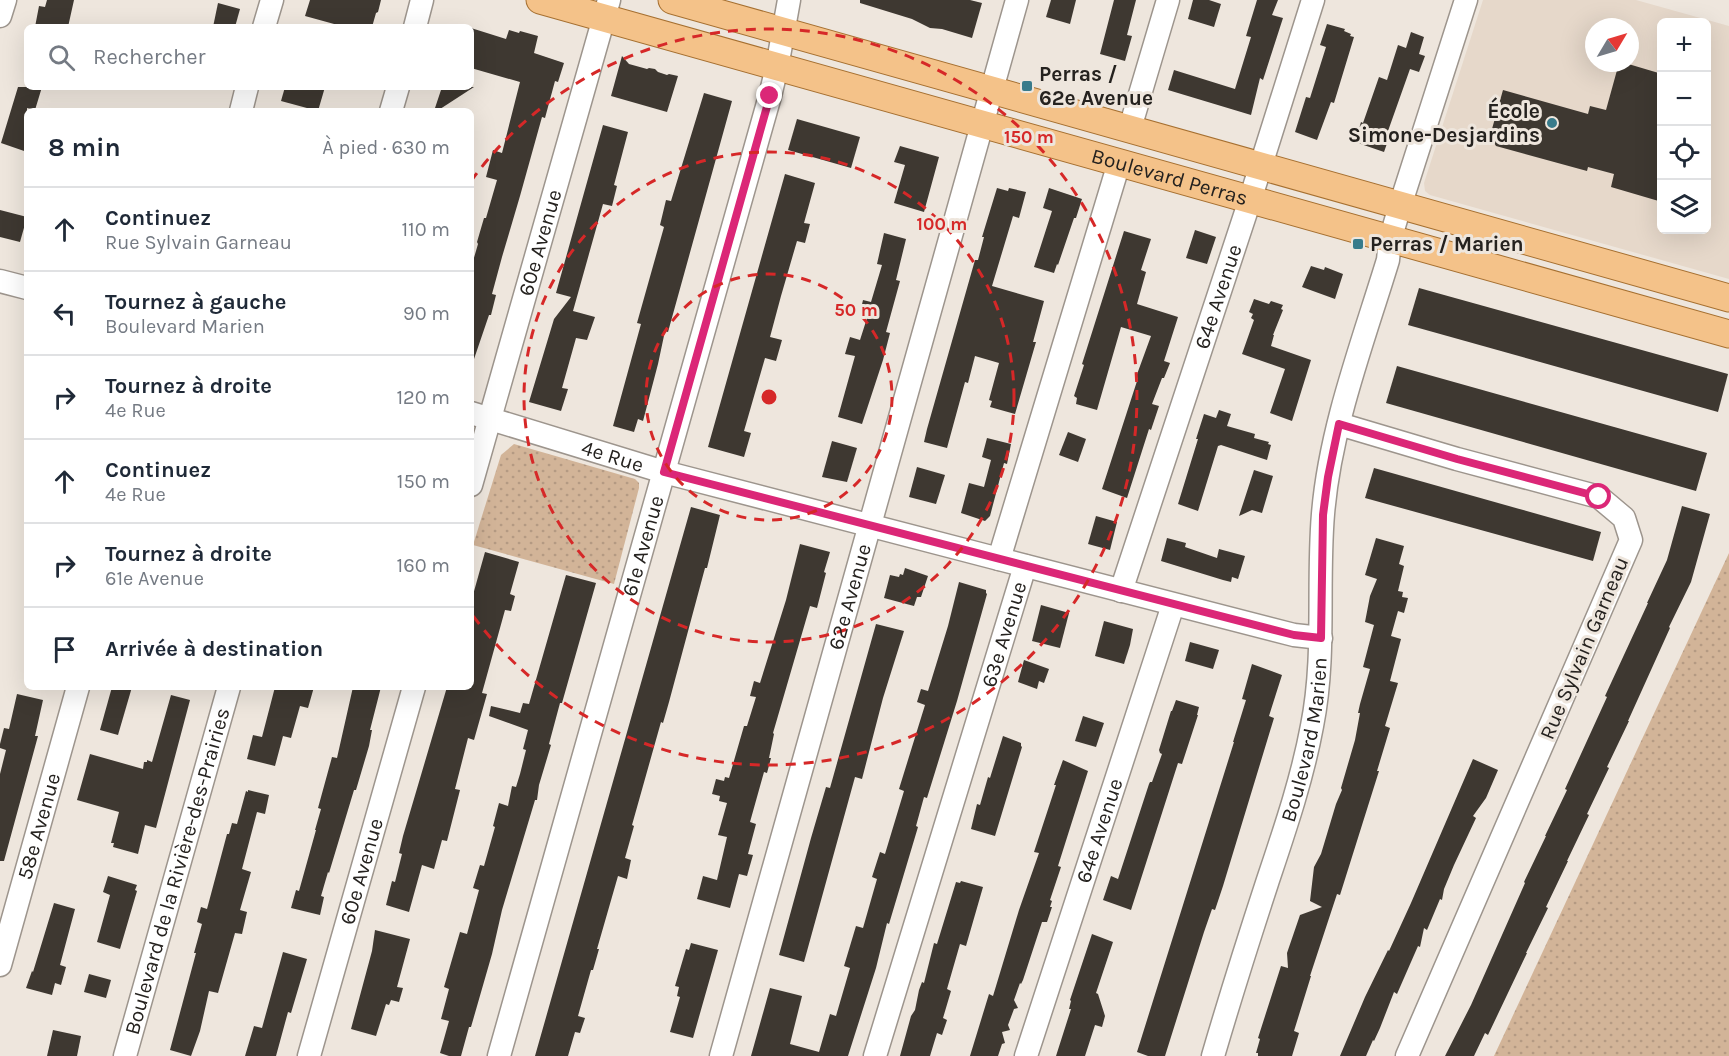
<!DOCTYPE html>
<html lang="fr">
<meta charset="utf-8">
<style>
body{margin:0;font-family:Karla,sans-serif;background:#f6f6f7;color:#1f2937}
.controls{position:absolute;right:18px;top:18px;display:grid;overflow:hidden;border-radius:9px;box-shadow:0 6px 24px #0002}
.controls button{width:54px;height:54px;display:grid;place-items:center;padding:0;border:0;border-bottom:2px solid #e0e1e3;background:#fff;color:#1f2937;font:30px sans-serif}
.compass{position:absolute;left:1585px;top:18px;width:54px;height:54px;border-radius:50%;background:#fff;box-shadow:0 6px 24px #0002;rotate:52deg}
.stop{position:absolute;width:18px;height:18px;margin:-14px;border:4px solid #db2777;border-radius:50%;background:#fff}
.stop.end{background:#db2777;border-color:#fff;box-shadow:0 2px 6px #0008}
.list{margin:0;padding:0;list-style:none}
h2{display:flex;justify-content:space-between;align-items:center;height:78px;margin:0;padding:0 24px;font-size:26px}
h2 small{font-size:20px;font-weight:400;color:#747a83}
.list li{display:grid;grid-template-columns:39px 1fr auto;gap:18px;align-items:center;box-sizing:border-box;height:84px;padding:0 24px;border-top:2px solid #e0e1e3}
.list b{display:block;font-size:22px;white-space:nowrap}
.list p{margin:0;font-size:20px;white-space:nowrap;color:#747a83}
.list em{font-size:20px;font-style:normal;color:#747a83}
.icon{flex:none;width:33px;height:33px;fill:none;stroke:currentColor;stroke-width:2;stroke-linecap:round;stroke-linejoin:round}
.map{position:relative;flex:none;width:1729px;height:1056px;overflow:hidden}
.search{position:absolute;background:#fff;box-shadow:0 6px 24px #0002;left:24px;top:24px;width:450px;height:66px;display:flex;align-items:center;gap:15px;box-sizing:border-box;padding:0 21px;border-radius:9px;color:#747a83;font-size:22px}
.panel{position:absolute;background:#fff;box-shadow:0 6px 24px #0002;left:24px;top:108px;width:450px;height:582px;border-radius:9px}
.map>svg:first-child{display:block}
.built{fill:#e6d8ca;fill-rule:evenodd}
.park{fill:url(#park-dots)}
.building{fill:#3e3831}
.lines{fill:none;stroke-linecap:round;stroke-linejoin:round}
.minor-casing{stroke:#9d958d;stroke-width:25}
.major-casing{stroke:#a67031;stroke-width:29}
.minor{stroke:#fff;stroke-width:22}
.major{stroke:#f4c289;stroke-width:27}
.route{stroke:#db2777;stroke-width:8}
.ring{fill:none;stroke:#d62828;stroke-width:3;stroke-dasharray:10 8}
.poi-dot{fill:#387b8b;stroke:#eee6dd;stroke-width:2}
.labels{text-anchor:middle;stroke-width:6;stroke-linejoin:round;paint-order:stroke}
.poi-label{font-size:21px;font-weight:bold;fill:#25221f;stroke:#eee6dd;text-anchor:start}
.street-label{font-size:21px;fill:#25221f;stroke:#eee6dd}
.centre{fill:#d62828;stroke:#eee6dd;stroke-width:3}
.ring-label{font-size:18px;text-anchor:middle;font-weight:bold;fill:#d62828;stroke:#eee6dd;stroke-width:6;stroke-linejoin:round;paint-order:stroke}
</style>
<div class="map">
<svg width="1729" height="1056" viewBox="0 0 1729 1056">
<defs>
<pattern id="park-dots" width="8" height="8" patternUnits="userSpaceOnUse" patternTransform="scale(1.5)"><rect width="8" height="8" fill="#d2b498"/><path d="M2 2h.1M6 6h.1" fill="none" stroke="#b49a83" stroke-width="1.8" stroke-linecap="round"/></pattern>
</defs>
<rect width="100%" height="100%" fill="#eee6dd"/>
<!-- built -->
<path class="built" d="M1483,0H1636L1729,26V279L1430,195L1425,191L1424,183ZM1662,22H1706V230H1662ZM1594,27H1630V63H1594Z"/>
<!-- park -->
<g class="park">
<path d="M514,444L635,479L639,483V488L614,584L473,545L501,455Z"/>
<path d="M1729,553V1056H1494Z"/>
</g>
<!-- building -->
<g class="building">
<path d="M47,0H74L68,27H35L39,6L45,7Z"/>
<path d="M310,0H381L378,12L376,13L372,27H345L305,16Z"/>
<path d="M860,0H970L982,3L972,38L942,29L930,28L912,19L860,3Z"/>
<path d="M1051,0H1076L1070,24L1046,17Z"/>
<path d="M1114,0H1136L1127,35L1132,36L1125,61L1100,54Z"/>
<path d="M1193,0H1209L1221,4L1214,27L1188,19Z"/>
<path d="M1257,0H1278L1272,15L1283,18L1263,80L1260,78L1251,115L1168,90L1174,70L1235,89L1251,37L1246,36Z"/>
<path d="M218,3L240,9L235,27H213Z"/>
<path d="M1327,24L1345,29L1344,31L1351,34L1350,36L1354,37L1334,103L1331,102L1317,140L1295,132L1306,97L1310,98L1326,47L1320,45Z"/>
<path d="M471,28L506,39L509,30L519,33L520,31L538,36L534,53L564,63L558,82L555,81L545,118L542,117L520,196L502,257L492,294L496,295L491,315H489L473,362L471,361V268L478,244L477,242L484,218H486L497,180L486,177L493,150L502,153L520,82L471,68Z"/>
<path d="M1411,32L1424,37L1419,54L1425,56L1419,72L1410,69L1388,131L1391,132L1384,152L1355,142L1361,122L1363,123L1379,77L1387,80L1398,45L1406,48Z"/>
<path d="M622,56L629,64L647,69L649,68L655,69L658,72L667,75L669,74L678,76L667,112L611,96Z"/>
<path d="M1619,63H1625L1662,74V202L1611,187L1614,174L1588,167L1587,171L1496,146L1490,136L1503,90L1588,114L1590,106L1606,110Z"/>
<path d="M18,87H42L35,110L27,108V152L1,143Z"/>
<path d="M285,87H325L318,111L281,101Z"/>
<path d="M442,87H474L437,111H434Z"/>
<path d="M704,93L732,101L668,332L665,331L658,364L643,421L638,419L634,432L613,426L641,324L637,323L664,227L660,225L666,200L671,201Z"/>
<path d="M797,119L860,137L851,168L788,150Z"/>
<path d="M603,125L628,132L614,185L617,186L612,206L603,204L573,311L595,317L587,340L576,338L562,388L568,389L561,411L529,402L554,319L571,297L556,293Z"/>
<path d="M900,146L939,157L924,212L894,203L905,165L894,162Z"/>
<path d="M785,174L815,183L804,223L810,224L805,243L797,241L781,296L770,337L782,340L776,361L765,358L744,431L751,433L744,457L708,447Z"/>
<path d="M997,188L1008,191L1009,188L1026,192L1019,218L1013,216L992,286L1044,301L1033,342H1036L1015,414L990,407L992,401L989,400L999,363L975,356L968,383L965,382L947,448L924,442L927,429L975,260H978L984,237H982Z"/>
<path d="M1049,188L1082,199L1076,218H1074L1058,265L1057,264L1054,273L1034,267L1052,211L1043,208Z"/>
<path d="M0,210L27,217L20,242L0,237Z"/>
<path d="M1195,230L1216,237L1207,264L1186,258Z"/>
<path d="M1124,231L1151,239L1141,270L1146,272L1137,304L1178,317L1164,361L1170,363L1164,378H1162L1152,404L1159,406L1151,430L1149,429L1127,498L1102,489L1138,378L1136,377L1151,336L1121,327L1097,410L1076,404L1077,398L1074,396L1084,365L1082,364Z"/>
<path d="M884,233L906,239L896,280L900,281L886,332L890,333L883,360L862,424L838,417L855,356L845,354L850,337L860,340L868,315L860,313L863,300L871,302L882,265L877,264Z"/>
<path d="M1311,266L1324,270L1325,267L1343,274L1335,299L1302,287Z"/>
<path d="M1419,288L1728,374L1718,412L1408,325Z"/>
<path d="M1254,299L1269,304L1271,301L1283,305L1281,309L1283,310L1273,335H1274L1271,346L1311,360L1292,421L1270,413L1285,369L1242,354L1254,320L1251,318L1253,314L1249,312Z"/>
<path d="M1397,366L1707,453L1696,491L1386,403Z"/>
<path d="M1219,410L1231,414L1227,426L1255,434L1254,438L1269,442L1268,444L1271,445L1267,460L1221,445L1218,446L1198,511L1178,504L1198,439H1196L1204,414L1216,418Z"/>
<path d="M1068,432L1086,439L1078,462L1059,455Z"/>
<path d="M987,438L1011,444L1007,464L1004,463L990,516L985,521L961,513L969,483L984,487L991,460L982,457Z"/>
<path d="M832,441L857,448L847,482L822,477Z"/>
<path d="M917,467L945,475L936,504L909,497Z"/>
<path d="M1374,468L1601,532L1593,561L1365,498Z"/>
<path d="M1254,470L1273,476L1262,513L1252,510L1239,516Z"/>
<path d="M1682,506L1710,514L1691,582L1669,627L1670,628L1628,721H1629L1607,767L1609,768L1587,814L1589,815L1567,861H1568L1546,907L1548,908L1526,953H1527L1488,1035L1485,1033L1474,1056H1445L1471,1005L1525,883L1524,882L1546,836H1545L1567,790L1565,789L1607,697L1605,696L1648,603H1647L1667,560Z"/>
<path d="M691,507L720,515L707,568H705L669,702L663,723L661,722L632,825L634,826L625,858L631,860L627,879L618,876L597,949H599L593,970H591L578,1016L585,1018L580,1033L575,1032L568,1056H535Z"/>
<path d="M1096,516L1117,522L1110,550L1088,544Z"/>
<path d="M1167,538L1186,543L1185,547L1217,558L1219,549L1245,556L1238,579L1232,577L1231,582L1223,580L1161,561Z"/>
<path d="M1376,538L1404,546L1399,564L1404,566L1398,591L1403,592L1402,597L1408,598L1404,613L1398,611L1391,636L1401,639L1390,681L1398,683L1385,726L1390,728L1377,771H1379L1340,895L1337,894L1310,976H1311L1294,1031L1299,1033L1292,1056H1258V1053H1256L1260,1039L1258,1038L1281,966L1288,968L1287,953L1300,915L1322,907L1310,901L1314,867L1321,854L1336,804L1342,790L1341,788L1355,740L1360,713H1358L1360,704L1370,669L1363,667L1374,625L1365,622L1370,596L1377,579L1365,575Z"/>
<path d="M800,544L830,552L824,572L826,573L817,608L810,606L773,733L774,734L769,758H771L767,773L764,772L750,822L756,824L748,854L753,855L747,876L739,874L730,908L697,899L703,876L717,880L727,837L718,835L727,803L719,801L720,796L712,794L716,779L724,781L725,777L729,778L744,726H747L756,697L750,696L754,681L760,683L786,600Z"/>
<path d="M485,552L519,562L510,594L515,596L511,611L505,610L482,693L487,694L474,740L468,738L455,789L460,790L447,841L442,840L434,869L422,865L409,912L386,905L392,881L395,882L402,854L399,853L403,836L447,687H471V602Z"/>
<path d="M905,568L928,576L921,597H917L914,606L884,598L890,575L899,577L900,574L903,575Z"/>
<path d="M566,575L596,583L562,703H560L549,744L551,745L539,785L537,800H535L502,910L492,954L471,1027H469L461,1056H449L440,1053L449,1021L441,1019L449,989L444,987L460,932L467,934L479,890L473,888L480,865L484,866L495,827L493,826L499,803L508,806L512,786L516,787L520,774L526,750L523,749L528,730L489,716L491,706L520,713L523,703L529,704Z"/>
<path d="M959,582L986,590V593L987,594L957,701L927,798L924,797L916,826L918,827L889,924L887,923L876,968L848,1056H751L770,988L802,996L790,1044L819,1052L830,1014L836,1016L850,968L844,966L856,926L863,928L877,879L872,877L880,852L885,854L904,791L899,789L925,705L917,702L921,689L928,691L948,626Z"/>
<path d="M1041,605L1069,613L1060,648L1032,641Z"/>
<path d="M1104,621L1133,629L1130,645L1124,664L1095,656Z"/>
<path d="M876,624L904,631L883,698L862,779L855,777L804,962L779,955L811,838L826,787L830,788Z"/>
<path d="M1190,642L1219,650L1213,669L1185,661Z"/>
<path d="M1024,660L1049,669L1044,683L1039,681L1037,689L1018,682Z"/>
<path d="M1252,664L1282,675L1269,716L1274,718L1223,886L1215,910L1212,909L1204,932L1165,1056H1148L1137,1052L1234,742H1233L1246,700L1242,699Z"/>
<path d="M112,687H132L118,735L100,730Z"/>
<path d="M275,687H314L308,708L300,706L291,738L283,736L275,766L247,759L253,735L262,737Z"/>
<path d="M353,687H381L370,730H372L369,746L356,790H354L329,873L328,872L321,896L324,897L320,915L291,908L296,890L299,891L316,830H315L321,809L318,808L332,757L337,758Z"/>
<path d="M17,694L43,700L35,736H38L4,861H0V774L6,750L0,748V744L4,728L9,729Z"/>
<path d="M171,695L190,700L156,828L145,825L138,854L113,847L114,843H111L119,812L77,800L90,754L143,769L144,762H147V760L152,762Z"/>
<path d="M1176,700L1199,707L1197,715H1198L1182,764L1178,763L1131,910L1103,900L1111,876L1118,879L1149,784L1150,782H1152L1162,754L1160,753L1159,750L1171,711H1172Z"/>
<path d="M1083,716L1104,723L1096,747L1075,741Z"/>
<path d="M1003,736L1021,743V746L1022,747L995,836L971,829L977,804L980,805L988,777L990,778Z"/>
<path d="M1473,759L1498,770L1486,798L1473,816L1476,818L1454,865L1444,889L1442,900L1440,899L1427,930L1424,928L1420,947L1418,946L1397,994L1394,992L1380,1028L1374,1041L1373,1040L1366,1056H1340L1365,997L1388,950L1389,951L1411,903Z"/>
<path d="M1063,760L1088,771L1058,866L1061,867L1050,900L1052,901L1050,907H1052L1047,922H1042L1023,980L1021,984L1020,983L1014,1000L1018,1008L1014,1009L1008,1025L1010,1030L1002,1032L1005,1043L1002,1044L998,1056H970L989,994L993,996L1019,910L1039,853L1034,852L1056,785H1054Z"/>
<path d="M248,790L269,795L265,814L257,812L242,869L251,872L240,910L247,912L242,934L235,933L218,993L209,991L200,1031L191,1056L170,1050L196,953H194L202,924L197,922L201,907L207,909L227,834H229L232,823L237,824L246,791L248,792Z"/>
<path d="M108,876L137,885L135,890L137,891L120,949L97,942L110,895L103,892Z"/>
<path d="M961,881L983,887L966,946L960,944L947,989L951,991L943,1018L947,1020L942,1035L937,1033L930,1056H900L911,1016L915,1010L919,990L922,982L924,983L934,943L937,944L956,882L960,883Z"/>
<path d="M54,903L75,909L60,965L66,967L61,985L55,983L52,995L26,988L32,971L33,972Z"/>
<path d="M375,930L410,939L397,987L403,988L399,1002L391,1000L389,1005L386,1004L376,1036L351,1029L372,951Z"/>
<path d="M1092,934L1113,942L1096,993L1098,994L1105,1016L1102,1027L1095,1025L1085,1056H1056L1071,1009H1069L1071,1001L1070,1000Z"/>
<path d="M691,943L718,950L693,1038L670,1032L680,997L677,996L679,987L675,986L686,949L689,950Z"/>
<path d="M283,952L307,959L291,1013L288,1012L276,1056H245L254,1026L262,1028Z"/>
<path d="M89,974L111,980L106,998L84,992Z"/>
<path d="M53,1030L81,1036L77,1056H47Z"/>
</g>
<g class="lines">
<!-- minor casing -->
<g class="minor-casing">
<g id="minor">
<path d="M0,16L5,0"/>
<path d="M264,27L272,0"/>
<path d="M415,27L422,0"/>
<path d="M241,111L247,87"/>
<path d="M391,111L398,87"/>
<path d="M1130,128L1168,0"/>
<path d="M1119,163L999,559L1294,635L1321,638"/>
<path d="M0,281L27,288"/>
<path id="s1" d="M471,413L664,472L999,559"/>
<path d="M1339,424L1457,459L1599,497L1624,518L1631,540L1407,1056"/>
<path id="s2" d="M471,485L609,0"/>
<path id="s3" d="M1121,591L1250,200L1313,0"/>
<path id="s4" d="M0,965L78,687"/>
<path id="s5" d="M125,1056L229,687"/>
<path id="s6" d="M309,1056L414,687"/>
<path id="s7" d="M499,1056L770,96L777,67L789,0"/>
<path id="s8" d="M721,1056L1017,0"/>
<path id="s9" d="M875,1056L1025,566"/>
<path id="s10" d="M1026,1056L1173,605"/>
<path id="s11" d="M1213,1056C1230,998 1248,941 1267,883C1284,832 1302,780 1312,726C1326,656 1317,585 1323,514C1330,428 1363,342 1388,260L1390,240L1400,206L1466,0"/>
</g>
</g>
<!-- major casing -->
<g class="major-casing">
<g id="major">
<path id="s12" d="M540,0L1729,334"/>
<path d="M672,0L1729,298"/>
</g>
</g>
<!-- minor -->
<use href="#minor" class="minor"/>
<!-- major -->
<use href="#major" class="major"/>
</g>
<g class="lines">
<!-- route -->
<path class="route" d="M770,96L664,472L1294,635L1321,638L1323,515L1328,477L1339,424L1457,459L1599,497"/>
</g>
<!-- distance rings -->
<g class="ring">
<circle cx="769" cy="397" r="123"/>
<circle cx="769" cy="397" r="245"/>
<path d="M471 181A368 368 0 1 1 471 613"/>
</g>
<!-- markers -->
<g class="poi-dot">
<rect x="1021" y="80" width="12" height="12" rx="3"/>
<circle cx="1552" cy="123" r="6"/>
<rect x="1352" y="238" width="12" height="12" rx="3"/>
</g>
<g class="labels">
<!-- poi labels -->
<g class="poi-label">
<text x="1039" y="81">Perras /<tspan x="1039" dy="24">62e Avenue</tspan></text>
<text x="1540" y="118" text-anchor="end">École<tspan x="1540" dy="24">Simone-Desjardins</tspan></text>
<text x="1370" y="251">Perras / Marien</text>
</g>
<!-- street labels -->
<g class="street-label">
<text dy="7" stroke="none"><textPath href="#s12" startOffset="654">Boulevard Perras</textPath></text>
<text dy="7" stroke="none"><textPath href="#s2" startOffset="252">60e Avenue</textPath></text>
<text dy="7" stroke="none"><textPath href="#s3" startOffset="310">64e Avenue</textPath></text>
<text dy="7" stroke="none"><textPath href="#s1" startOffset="148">4e Rue</textPath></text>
<text dy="7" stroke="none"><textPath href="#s7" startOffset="530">61e Avenue</textPath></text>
<text dy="7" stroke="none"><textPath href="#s8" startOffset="477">62e Avenue</textPath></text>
<text dy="7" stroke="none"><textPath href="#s9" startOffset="441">63e Avenue</textPath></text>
<text transform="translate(1584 648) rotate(-67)" y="7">Rue Sylvain Garneau</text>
<text dy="7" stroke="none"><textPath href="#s11" startOffset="330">Boulevard Marien</textPath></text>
<text dy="7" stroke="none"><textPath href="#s4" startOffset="144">58e Avenue</textPath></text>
<text dy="7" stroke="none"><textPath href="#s10" startOffset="237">64e Avenue</textPath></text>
<text dy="7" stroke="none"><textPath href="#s5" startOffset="192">Boulevard de la Rivière-des-Prairies</textPath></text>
<text dy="7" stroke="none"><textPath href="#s6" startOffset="192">60e Avenue</textPath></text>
</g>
</g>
<circle cx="769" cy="397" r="9" class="centre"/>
<g class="ring-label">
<text x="1029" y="143">150 m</text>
<text x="942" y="230">100 m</text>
<text x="856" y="316">50 m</text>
</g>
</svg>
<div class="controls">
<button>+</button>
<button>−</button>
<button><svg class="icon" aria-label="locate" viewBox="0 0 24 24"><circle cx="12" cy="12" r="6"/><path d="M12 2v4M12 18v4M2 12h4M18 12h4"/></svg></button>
<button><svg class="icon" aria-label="layers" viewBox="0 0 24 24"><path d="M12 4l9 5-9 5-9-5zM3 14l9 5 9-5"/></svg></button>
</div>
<svg class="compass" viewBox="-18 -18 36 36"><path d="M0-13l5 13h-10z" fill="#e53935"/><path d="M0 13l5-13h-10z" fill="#747a83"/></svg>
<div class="stop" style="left:1599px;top:497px"></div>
<div class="stop end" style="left:770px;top:96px"></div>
<div class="search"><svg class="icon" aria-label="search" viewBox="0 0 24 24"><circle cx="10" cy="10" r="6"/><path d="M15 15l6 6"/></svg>Rechercher</div>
<section class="panel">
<h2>8 min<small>À pied · 630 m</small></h2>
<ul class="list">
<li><svg class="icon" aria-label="ahead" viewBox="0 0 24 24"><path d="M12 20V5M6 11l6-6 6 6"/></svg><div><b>Continuez</b><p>Rue Sylvain Garneau</p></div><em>110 m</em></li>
<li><svg class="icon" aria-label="left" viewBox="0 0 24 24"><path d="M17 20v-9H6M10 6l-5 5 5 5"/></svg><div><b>Tournez à gauche</b><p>Boulevard Marien</p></div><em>90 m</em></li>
<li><svg class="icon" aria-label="right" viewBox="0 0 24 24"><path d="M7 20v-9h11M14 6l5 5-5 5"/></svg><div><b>Tournez à droite</b><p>4e Rue</p></div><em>120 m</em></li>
<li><svg class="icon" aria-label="ahead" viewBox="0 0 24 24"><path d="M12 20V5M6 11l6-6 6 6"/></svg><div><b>Continuez</b><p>4e Rue</p></div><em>150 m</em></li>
<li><svg class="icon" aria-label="right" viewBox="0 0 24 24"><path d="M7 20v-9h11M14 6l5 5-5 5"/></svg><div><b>Tournez à droite</b><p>61e Avenue</p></div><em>160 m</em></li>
<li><svg class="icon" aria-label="arrive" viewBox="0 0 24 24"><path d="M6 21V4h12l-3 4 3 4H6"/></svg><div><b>Arrivée à destination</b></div></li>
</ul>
</section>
</div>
